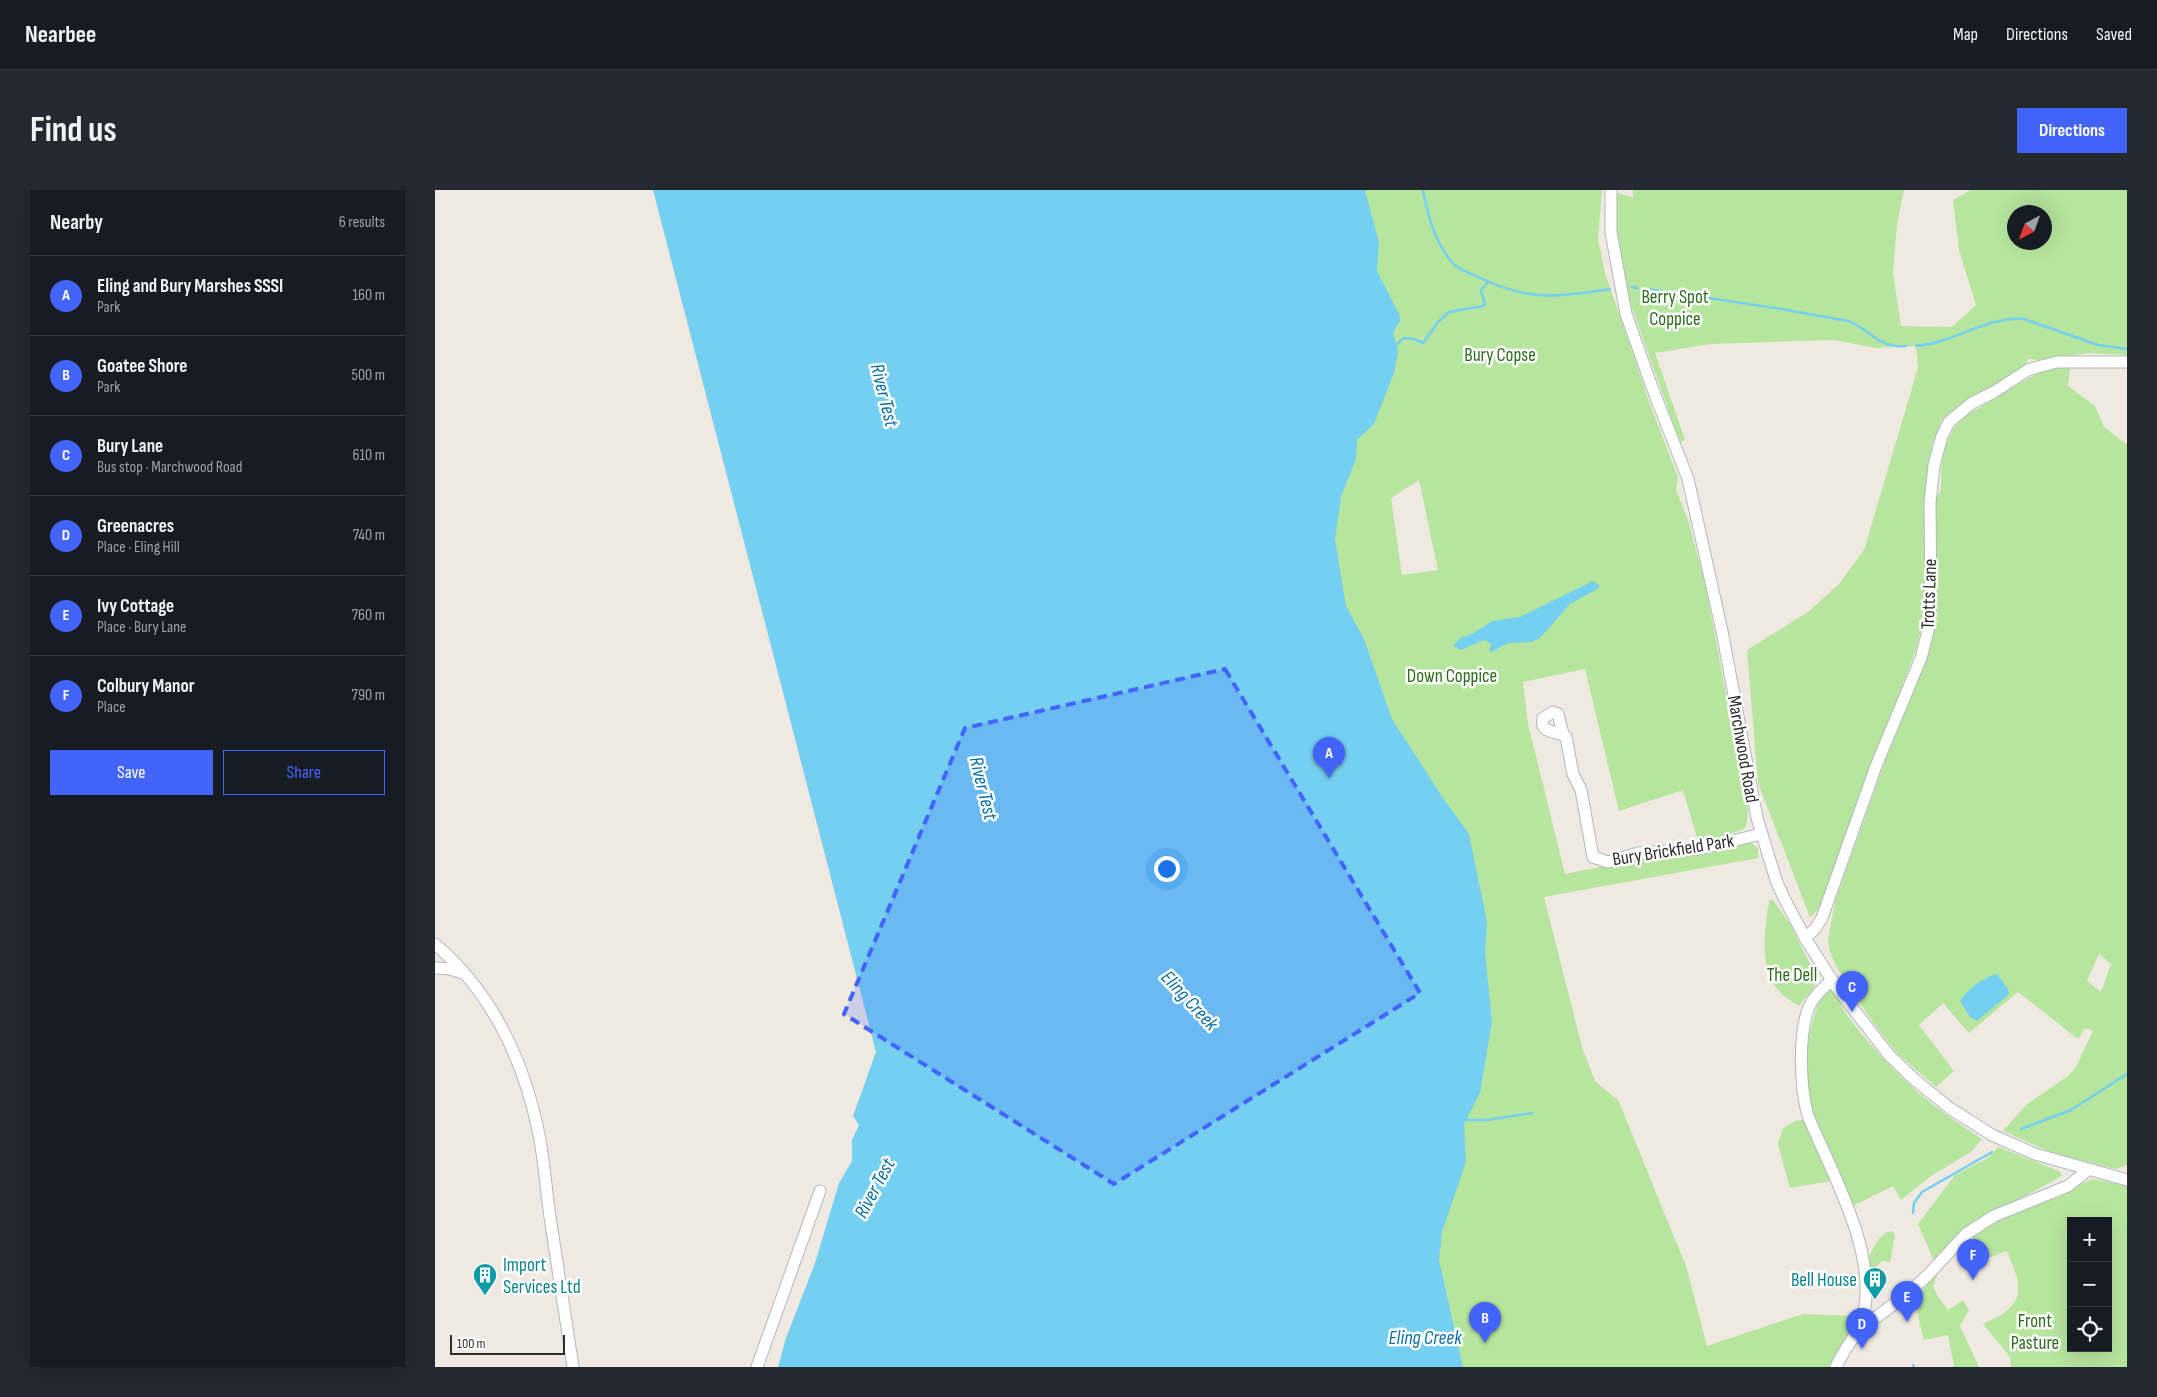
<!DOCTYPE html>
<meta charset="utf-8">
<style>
body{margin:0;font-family:"Sofia Sans Condensed",sans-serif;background:#242831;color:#f1f3f6}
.controls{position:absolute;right:15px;bottom:15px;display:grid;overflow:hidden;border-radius:0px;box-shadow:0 5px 20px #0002}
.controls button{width:45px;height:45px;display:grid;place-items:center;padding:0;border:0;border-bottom:1px solid #363941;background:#171b24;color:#f1f3f6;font:25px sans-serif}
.compass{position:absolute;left:1572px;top:15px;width:45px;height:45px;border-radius:50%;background:#171b24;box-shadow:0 5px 20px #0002;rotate:221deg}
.scale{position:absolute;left:15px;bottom:12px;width:115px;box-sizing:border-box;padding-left:5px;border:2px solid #2e2e2e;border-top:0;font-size:14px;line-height:18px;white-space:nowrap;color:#2e2e2e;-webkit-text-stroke:4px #fff;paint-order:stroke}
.you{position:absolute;left:731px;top:678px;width:18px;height:18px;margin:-12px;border:4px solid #fff;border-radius:50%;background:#1a73e8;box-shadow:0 0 0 8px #1a73e833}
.badge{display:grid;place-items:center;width:32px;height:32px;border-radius:50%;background:#4264fb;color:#fff;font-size:16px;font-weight:700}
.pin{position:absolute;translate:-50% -41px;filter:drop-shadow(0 1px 2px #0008)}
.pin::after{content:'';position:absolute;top:26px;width:18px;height:15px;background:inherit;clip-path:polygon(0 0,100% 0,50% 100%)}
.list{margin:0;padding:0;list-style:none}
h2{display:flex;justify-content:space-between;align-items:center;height:65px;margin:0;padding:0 20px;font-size:21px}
h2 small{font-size:16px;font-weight:400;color:#9ea1a6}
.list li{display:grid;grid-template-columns:32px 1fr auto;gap:15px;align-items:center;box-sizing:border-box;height:80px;padding:0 20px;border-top:1px solid #363941}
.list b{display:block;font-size:19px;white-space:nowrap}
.list p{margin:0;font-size:16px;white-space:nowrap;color:#9ea1a6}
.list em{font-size:16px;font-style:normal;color:#9ea1a6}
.actions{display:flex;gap:10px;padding:15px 20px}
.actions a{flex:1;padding:11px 0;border:1px solid #4264fb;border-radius:0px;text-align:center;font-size:18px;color:#4264fb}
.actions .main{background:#4264fb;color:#fff}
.icon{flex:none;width:28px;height:28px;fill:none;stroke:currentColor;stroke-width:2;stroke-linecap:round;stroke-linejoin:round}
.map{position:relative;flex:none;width:1692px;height:1177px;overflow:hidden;border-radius:0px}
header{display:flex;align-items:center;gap:30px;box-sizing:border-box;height:70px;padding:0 25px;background:#171b24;border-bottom:1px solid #363941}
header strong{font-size:24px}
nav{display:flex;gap:28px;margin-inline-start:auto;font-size:18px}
.intro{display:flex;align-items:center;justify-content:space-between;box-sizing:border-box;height:120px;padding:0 30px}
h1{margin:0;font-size:35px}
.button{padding:12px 22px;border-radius:0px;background:#4264fb;color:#fff;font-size:18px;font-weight:700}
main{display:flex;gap:30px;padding:0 30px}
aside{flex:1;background:#171b24;border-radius:0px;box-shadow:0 5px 20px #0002}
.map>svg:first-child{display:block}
.green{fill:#b6e59e;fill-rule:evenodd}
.water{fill:#75cff0}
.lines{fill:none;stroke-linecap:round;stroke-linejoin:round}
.stream{stroke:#75cff0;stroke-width:2.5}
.minor-casing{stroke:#b4b7c1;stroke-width:13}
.minor{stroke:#fff;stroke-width:11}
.marked{fill:#4264fb;fill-opacity:0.2;stroke:#4264fb;stroke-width:4;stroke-dasharray:10 6;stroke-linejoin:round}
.labels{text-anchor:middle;stroke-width:5;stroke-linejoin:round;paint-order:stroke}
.park-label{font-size:19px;fill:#2c6e1b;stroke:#fff}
.street-label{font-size:19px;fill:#2e2e2e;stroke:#fff}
.culture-label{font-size:19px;fill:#0d838f;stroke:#fff;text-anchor:start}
.water-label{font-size:20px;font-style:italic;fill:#0d6fa3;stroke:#fff}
</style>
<header>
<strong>Nearbee</strong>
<nav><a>Map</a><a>Directions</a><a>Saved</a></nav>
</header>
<div class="intro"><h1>Find us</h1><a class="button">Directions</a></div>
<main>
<aside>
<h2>Nearby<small>6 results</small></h2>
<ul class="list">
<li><span class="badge">A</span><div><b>Eling and Bury Marshes SSSI</b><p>Park</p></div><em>160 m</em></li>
<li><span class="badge">B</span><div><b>Goatee Shore</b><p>Park</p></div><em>500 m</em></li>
<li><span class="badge">C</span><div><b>Bury Lane</b><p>Bus stop · Marchwood Road</p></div><em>610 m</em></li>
<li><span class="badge">D</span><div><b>Greenacres</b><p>Place · Eling Hill</p></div><em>740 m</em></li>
<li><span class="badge">E</span><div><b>Ivy Cottage</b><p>Place · Bury Lane</p></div><em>760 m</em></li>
<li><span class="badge">F</span><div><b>Colbury Manor</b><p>Place</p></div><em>790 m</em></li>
</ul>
<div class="actions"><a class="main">Save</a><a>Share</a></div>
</aside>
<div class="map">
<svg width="1692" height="1177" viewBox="0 0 1692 1177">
<rect width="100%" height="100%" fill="#efe9e1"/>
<!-- green -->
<g class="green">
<path d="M831,0H1167L1163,49L1170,83L1216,217L1243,287L1241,300L1253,330L1270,393L1313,620L1312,633L1309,639L1264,654L1248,600L1184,621L1150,479L1088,492L1093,534L1130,684L1219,666L1316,653L1323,658V668L1109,707L1147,857L1160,891L1183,910L1189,924L1251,1076L1272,1156L1368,1124L1424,1126L1398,1177H414ZM984,290L1003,380L967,385L956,308Z"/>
<path d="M1198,0H1469L1462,34L1458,83L1466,136L1517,137L1541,115L1524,60L1518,10L1536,0H1692V165L1653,163L1604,170L1593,169L1591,174L1557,198L1535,207L1513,224L1507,230L1497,254L1490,314L1491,391L1489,428L1481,460L1439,569L1385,718L1375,727L1323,593L1312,460L1373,422L1404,394L1429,360L1483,178L1481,156L1441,158L1398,150L1275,154L1220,163L1250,250L1245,252L1193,107L1182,50L1180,2L1198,8ZM1580,22H1610V52H1580Z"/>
<path d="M1618,177L1635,178L1633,196L1660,216L1669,237L1691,254L1692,253V975L1681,979L1636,968L1611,960L1568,941L1591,915L1633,886L1641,877L1658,841L1650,838L1643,849L1583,802L1534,843L1508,813L1484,835L1519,881L1501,897L1462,863L1437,831L1402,778L1395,763L1393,749L1400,712L1455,557L1496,453L1499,432L1498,316L1506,299V279L1509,258L1519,238L1530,226L1596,187ZM1664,764L1676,774L1666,802L1652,791Z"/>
<path d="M1337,709L1355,734L1378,780L1380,796L1364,816C1358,812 1350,808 1345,802C1323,780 1330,739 1334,711Z"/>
<path d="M1390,799H1396C1403,805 1405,814 1410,822C1416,831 1424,841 1431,849C1464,889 1503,922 1547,949L1536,962L1496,986L1466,1010L1458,996L1418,1016L1377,924C1366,883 1371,837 1390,799Z"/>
<path d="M1369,930L1396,991L1355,998L1343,954L1348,938L1360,931Z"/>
<path d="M1563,957L1624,981L1627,986L1559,1023L1500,1073L1483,1034L1520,985L1553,968Z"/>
<path d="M1658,989L1692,996V1177H1576L1575,1167L1548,1134C1591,1115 1589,1101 1572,1061L1548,1070L1538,1061V1045L1563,1029L1598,1014L1624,1007L1631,1000ZM1636,1031H1673V1158H1636Z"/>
<path d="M1457,1041L1460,1045L1455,1072L1447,1071L1442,1076L1437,1089L1433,1068C1439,1058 1444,1043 1457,1041Z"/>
<path d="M1504,1080L1498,1096L1502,1105L1513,1120L1528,1110L1534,1120L1525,1136L1544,1177H1516L1519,1176L1513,1145L1489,1150C1479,1111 1477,1111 1504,1080Z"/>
</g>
<!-- water -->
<g class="water">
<path d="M218,0H934L930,1L944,52L942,81L965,126V131L958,142L963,161L959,183L939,234L922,250L921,269L906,307L900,349L911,416L929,449L957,529L1008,608L1034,644L1052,732L1050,762L1057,832L1045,903L1029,934L1031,972L1007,1042L1004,1070L1028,1177H343L351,1148L380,1073L404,993L417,971V950L424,935L418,926L441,862Z"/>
<path d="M1158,391L1164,395V398L1135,414L1105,448L1096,452L1074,453L1056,462L1054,459L1057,454L1049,450L1026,460L1018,456L1024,449L1039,443L1057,431L1085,427Z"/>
<path d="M1562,784L1573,799L1574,804L1542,831L1535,827L1525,811C1532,800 1548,787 1562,784Z"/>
</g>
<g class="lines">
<!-- stream -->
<g class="stream">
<path d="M988,0C993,26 999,49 1015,70C1022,79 1032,82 1041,86C1091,111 1121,108 1175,99"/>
<path d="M1197,97L1202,98"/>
<path d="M1213,99L1346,119L1413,131C1436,139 1441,158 1471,156"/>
<path d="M1481,156C1519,153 1551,126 1589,129L1663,155L1692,159"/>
<path d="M958,157L969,148L979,149L988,153L1003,132L1014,122L1048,116L1050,114L1046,100L1053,92"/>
<path d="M1031,930H1052L1097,923"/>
<path d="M1586,939L1636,920L1692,884"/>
<path d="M1478,1023L1479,1013L1487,1002L1557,962"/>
<path d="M1478,1175L1479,1177"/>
</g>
<!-- minor casing -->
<g class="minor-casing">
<g id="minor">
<path d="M1176,0V42L1191,124L1217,197L1253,289L1287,441L1322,628L1341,690L1349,708L1370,748L1402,798L1454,865L1480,890L1516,919L1557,945L1600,964L1692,990"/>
<path d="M1128,544L1123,524L1118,522L1108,528C1104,545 1123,540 1131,547L1138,584L1146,600L1158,667L1173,672L1203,663L1264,659L1326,644"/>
<path d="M1370,748L1380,739L1387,728L1441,576L1486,468L1493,441L1496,414L1495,313L1499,275L1507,246L1514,232L1537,213L1559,202L1593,180L1603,177L1622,172H1692"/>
<path d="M0,754C56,801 88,869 103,940C109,968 111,998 115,1027C123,1077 130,1127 138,1177"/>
<path d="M0,778L15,779L28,783"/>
<path d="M1397,790C1388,798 1379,806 1374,817C1363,844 1365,898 1373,926C1396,981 1442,1061 1429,1123C1425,1143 1409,1158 1401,1177"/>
<path d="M1426,1133L1443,1126L1468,1107L1491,1087L1531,1044L1559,1026L1633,996L1653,980"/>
<path d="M322,1177L385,1001"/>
</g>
</g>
<!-- minor -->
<use href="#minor" class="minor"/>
</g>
<!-- marked area -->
<path class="marked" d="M790,479L985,803L679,994L409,824L530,538Z"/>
<!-- icons -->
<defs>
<g id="building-pin" transform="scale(1.25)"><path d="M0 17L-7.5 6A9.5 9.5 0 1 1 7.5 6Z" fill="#0f9aa8" stroke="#fff"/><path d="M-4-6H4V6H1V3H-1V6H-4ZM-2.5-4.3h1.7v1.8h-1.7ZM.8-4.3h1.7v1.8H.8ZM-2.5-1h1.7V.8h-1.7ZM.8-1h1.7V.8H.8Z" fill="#fff"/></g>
</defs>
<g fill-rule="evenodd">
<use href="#building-pin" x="50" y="1085"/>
<use href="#building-pin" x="1440" y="1089"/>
</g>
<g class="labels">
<!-- park labels -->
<g class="park-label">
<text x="1240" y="113">Berry Spot<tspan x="1240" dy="22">Coppice</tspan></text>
<text x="1065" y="171">Bury Copse</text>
<text x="1017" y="492">Down Coppice</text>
<text x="1357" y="791">The Dell</text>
<text x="1600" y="1137">Front<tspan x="1600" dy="22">Pasture</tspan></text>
</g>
<!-- street labels -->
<g class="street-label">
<text transform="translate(1493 404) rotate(-88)" y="7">Trotts Lane</text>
<text transform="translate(1309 559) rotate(80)" y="7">Marchwood Road</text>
<text transform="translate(1238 659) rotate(-9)" y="7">Bury Brickfield Park</text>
</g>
<!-- culture labels -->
<g class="culture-label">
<text x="68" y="1081">Import<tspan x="68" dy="22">Services Ltd</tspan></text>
<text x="1422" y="1096" text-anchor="end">Bell House</text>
</g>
<!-- water labels -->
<g class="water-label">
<text transform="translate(450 205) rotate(76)" y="7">River Test</text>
<text transform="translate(549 598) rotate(76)" y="7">River Test</text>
<text transform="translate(755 810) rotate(47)" y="7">Eling Creek</text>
<text transform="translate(439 998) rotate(-62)" y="7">River Test</text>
<text x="990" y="1154">Eling Creek</text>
</g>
</g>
</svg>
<div class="controls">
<button>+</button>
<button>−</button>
<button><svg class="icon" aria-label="locate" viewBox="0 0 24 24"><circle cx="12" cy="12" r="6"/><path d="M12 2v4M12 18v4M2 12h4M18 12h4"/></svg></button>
</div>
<svg class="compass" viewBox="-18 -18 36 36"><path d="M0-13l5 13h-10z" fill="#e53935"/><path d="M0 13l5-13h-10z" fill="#9ea1a6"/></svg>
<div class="scale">100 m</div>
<div class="you"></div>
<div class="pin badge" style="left:894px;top:588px">A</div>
<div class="pin badge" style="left:1050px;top:1153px">B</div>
<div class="pin badge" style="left:1417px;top:822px">C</div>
<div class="pin badge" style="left:1427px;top:1159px">D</div>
<div class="pin badge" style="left:1472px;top:1132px">E</div>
<div class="pin badge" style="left:1538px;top:1090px">F</div>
</div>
</main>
